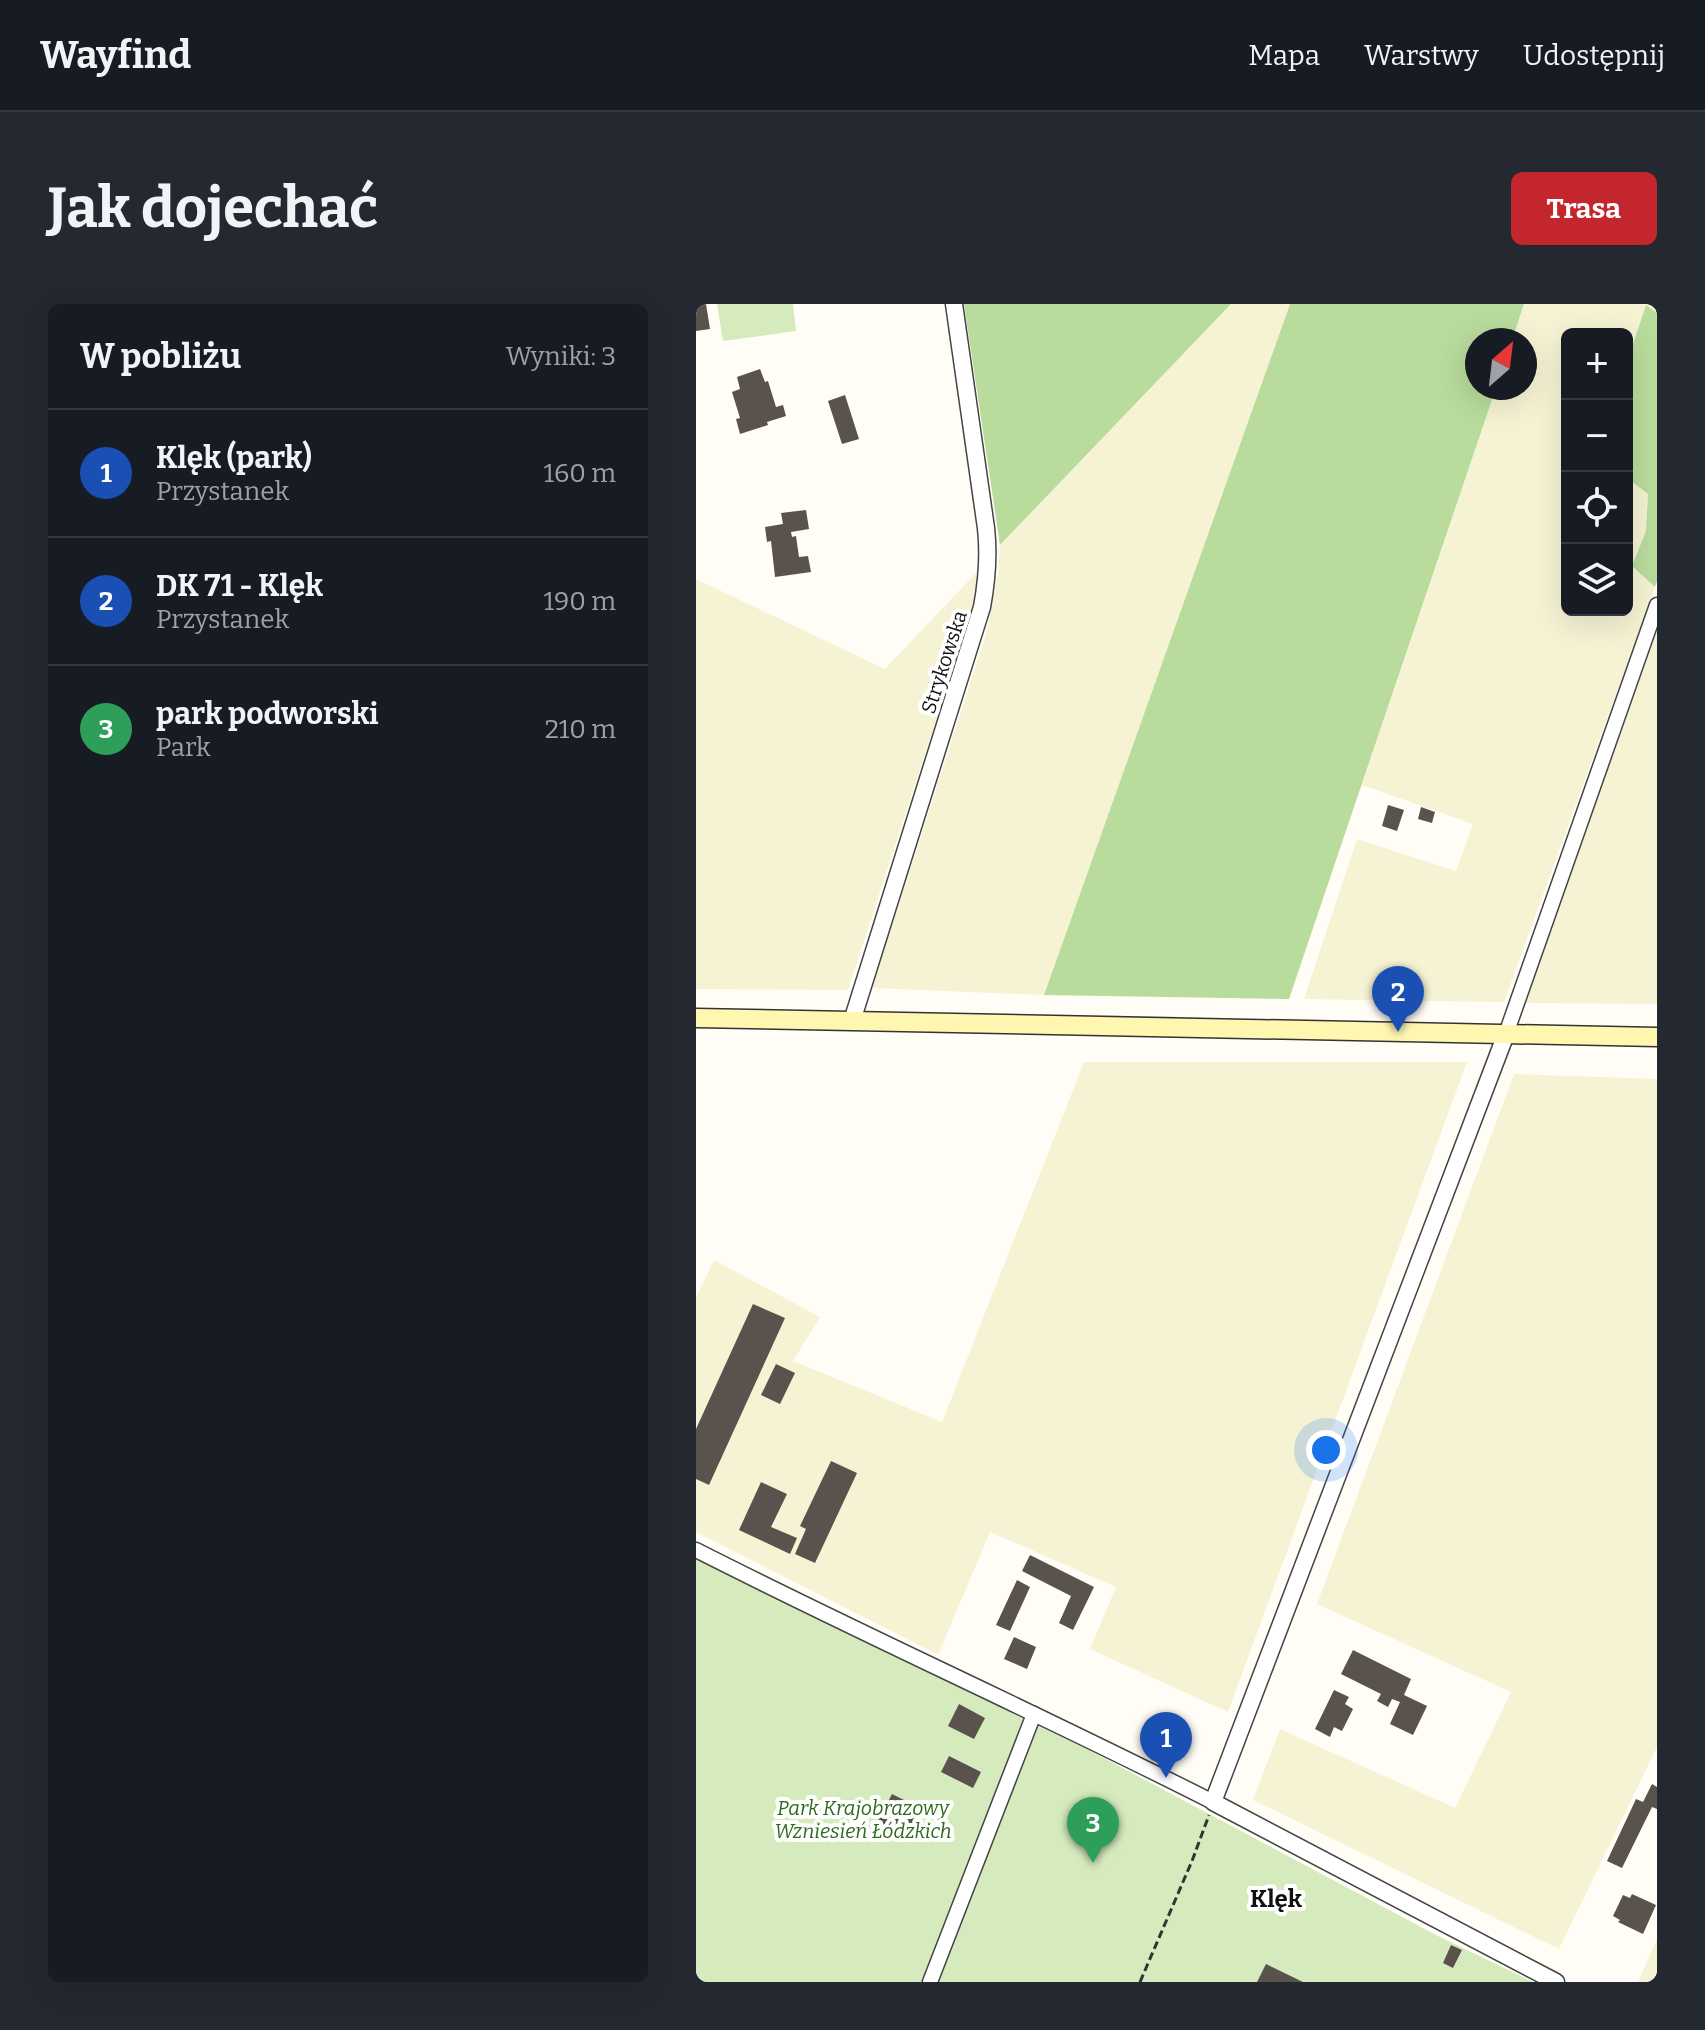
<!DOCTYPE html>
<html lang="pl">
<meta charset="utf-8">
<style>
body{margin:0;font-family:Bitter,serif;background:#242831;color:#f1f3f6}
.controls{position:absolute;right:24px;top:24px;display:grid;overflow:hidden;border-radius:12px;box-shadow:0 8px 32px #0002}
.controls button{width:72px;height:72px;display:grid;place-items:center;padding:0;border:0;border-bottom:2px solid #363941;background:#171b24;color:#f1f3f6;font:40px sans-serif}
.compass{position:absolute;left:769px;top:24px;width:72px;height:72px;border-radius:50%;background:#171b24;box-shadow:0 8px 32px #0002;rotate:28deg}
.you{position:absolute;left:630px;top:1146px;width:28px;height:28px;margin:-20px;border:6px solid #fff;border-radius:50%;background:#1a73e8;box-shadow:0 0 0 12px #1a73e833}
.badge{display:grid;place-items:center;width:52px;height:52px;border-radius:50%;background:#c4262e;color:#fff;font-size:26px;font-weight:700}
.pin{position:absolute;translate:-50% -66px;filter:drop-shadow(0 2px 4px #0008)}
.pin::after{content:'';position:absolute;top:42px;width:28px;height:24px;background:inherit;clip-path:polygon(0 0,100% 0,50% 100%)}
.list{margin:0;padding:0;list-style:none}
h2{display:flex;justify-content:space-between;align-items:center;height:104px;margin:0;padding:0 32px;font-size:34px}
h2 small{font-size:26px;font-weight:400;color:#9ea1a6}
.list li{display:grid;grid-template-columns:52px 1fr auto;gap:24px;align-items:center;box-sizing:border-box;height:128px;padding:0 32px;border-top:2px solid #363941}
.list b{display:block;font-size:30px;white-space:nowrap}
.list p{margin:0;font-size:26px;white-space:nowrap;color:#9ea1a6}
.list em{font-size:26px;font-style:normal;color:#9ea1a6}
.icon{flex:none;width:44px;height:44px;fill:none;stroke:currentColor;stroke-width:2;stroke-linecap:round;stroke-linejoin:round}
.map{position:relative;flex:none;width:961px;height:1678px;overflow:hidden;border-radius:12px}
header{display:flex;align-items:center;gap:48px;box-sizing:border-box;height:112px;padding:0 40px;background:#171b24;border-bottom:2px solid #363941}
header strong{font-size:38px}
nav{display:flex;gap:44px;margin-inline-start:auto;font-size:28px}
.intro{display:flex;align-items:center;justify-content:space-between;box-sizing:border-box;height:192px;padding:0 48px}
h1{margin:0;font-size:56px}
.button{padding:20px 36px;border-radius:12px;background:#c4262e;color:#fff;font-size:28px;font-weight:700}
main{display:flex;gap:48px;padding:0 48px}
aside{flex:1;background:#171b24;border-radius:12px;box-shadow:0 8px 32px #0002}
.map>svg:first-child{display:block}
.farmland{fill:#f6f3d4}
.green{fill:#d5ebbd}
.forest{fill:#b9dc9c}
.building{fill:#5a524d}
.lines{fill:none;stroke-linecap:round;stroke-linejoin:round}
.minor-casing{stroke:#444;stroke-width:17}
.tertiary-casing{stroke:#444;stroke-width:19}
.secondary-casing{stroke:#333;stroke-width:21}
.path{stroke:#333;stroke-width:3;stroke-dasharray:8 4;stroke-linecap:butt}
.minor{stroke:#fff;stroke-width:14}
.tertiary{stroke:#fff;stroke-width:16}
.secondary{stroke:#fff6b0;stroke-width:18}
.labels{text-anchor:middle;stroke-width:8;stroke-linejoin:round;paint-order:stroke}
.street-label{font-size:20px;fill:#111;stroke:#fff}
.park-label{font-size:20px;font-style:italic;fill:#2f6b1f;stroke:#fff}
.quarter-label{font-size:24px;font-weight:bold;fill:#111;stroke:#fff}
</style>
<header>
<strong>Wayfind</strong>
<nav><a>Mapa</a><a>Warstwy</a><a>Udostępnij</a></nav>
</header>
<div class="intro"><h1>Jak dojechać</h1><a class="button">Trasa</a></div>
<main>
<aside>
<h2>W pobliżu<small>Wyniki: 3</small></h2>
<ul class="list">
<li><span class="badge" style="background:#1a4fb4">1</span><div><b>Klęk (park)</b><p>Przystanek</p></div><em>160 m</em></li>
<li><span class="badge" style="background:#1a4fb4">2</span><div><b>DK 71 - Klęk</b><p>Przystanek</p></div><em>190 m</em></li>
<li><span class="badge" style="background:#2e9e5b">3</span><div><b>park podworski</b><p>Park</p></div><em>210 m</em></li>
</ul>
</aside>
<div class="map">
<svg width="961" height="1678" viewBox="0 0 961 1678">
<rect width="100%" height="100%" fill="#fffdf5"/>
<!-- farmland -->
<g class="farmland">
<path d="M535,0H594L348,691L176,684L290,330L302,270L304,241Z"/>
<path d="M828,0H961V9L950,2L931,58V30H871V306H931V174L952,190L950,227L936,262L959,283L808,698L608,695L661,535L760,567L777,520L666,481L800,84H829V36H816Z"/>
<path d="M279,270L282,275L281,284L273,315L152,686L0,685V275L189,365Z"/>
<path d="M961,327V700L829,699Z"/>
<path d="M388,758H771L532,1408L394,1345L420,1283L294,1228L242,1351L0,1228V994L18,956L124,1013L97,1057L246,1118Z"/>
<path d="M818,770L961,775V1443L863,1645L557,1496L584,1425L759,1504L815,1388L621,1300Z"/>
<path d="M961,1635V1678H942Z"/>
</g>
<!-- green -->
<g class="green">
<path d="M21,0H97L100,27L27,37Z"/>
<path d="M0,1254L331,1413L742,1632L837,1678H0Z"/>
</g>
<!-- forest -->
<g class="forest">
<path d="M268,0H535L304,241Z"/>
<path d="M594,0H828L816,36H781V84H800L593,695L348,691Z"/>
<path d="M950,1L961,9V277L959,283L936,262L950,227L952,190L931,174V58Z"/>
</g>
<!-- building -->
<g class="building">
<path d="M0,0H10L14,25L0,27Z"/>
<path d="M64,65L69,78L72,77L80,103L87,101L90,112L71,118L72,121L44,130L40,115L44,114L36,88L44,85L41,73Z"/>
<path d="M149,91L163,135L146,140L132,97Z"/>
<path d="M110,206L113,225L95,228L96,233L100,232L103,253L112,252L115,268L79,273L75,237L71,238L69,223L87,220L85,209Z"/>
<path d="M692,501L708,506L701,527L686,522Z"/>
<path d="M725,503L739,508L736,519L722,515Z"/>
<path d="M57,1000L89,1014L13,1181L0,1175V1125Z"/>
<path d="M80,1060L99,1069L84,1100L65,1091Z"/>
<path d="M135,1157L161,1169L119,1259L99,1250L110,1225L104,1222Z"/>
<path d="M65,1178L91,1190L75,1223L101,1234L94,1250L43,1226Z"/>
<path d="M334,1251L398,1283L377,1326L363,1319L375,1292L326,1267Z"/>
<path d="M321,1276L334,1283L314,1327L300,1321Z"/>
<path d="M318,1333L340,1343L331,1365L308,1355Z"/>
<path d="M657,1346L715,1375L708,1391L731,1402L717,1431L694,1420L704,1398L696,1395L692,1403L681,1397L685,1390L645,1370Z"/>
<path d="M638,1386L653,1393L649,1400L657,1405L646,1427L638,1423L634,1433L619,1425Z"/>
<path d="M263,1400L289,1414L278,1435L252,1422Z"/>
<path d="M253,1452L285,1468L277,1484L245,1468Z"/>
<path d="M956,1480L961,1483V1505L956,1503L926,1564L911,1557L940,1495L947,1498Z"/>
<path d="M196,1490L224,1504L210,1533L181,1519Z"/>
<path d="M936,1590L960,1601L947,1630L922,1618L924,1616L917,1612L927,1591L934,1594Z"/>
<path d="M755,1641L766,1646L757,1664L747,1659Z"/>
<path d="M570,1660L607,1678H561Z"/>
</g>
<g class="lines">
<!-- minor casing -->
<g class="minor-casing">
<g id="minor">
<path d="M810,730L961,301"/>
<path d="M0,1246C171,1333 346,1411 517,1498"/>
<path d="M234,1678L338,1410"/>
</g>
</g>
<!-- tertiary casing -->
<g class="tertiary-casing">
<g id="tertiary">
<path d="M156,717L286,303C291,276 293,251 290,224L258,0"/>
<path d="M810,730L517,1498L860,1678"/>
</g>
</g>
<!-- secondary casing -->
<g class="secondary-casing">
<path id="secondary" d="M0,714L961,733"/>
</g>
<!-- path -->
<path class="path" d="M444,1678L496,1557L513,1511"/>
<!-- minor -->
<use href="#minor" class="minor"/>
<!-- tertiary -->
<use href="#tertiary" class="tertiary"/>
<!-- secondary -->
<use href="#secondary" class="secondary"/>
</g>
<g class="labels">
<!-- street labels -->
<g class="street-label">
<text transform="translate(248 358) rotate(-72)" y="7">Strykowska</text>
</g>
<!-- park labels -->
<g class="park-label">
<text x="167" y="1511">Park Krajobrazowy<tspan x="167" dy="23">Wzniesień Łódzkich</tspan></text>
</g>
<!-- quarter labels -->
<g class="quarter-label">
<text x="580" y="1603">Klęk</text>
</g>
</g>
</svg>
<div class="controls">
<button>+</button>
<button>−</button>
<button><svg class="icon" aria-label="locate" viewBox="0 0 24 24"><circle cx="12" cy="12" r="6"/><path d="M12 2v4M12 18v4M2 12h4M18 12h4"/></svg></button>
<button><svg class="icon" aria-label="layers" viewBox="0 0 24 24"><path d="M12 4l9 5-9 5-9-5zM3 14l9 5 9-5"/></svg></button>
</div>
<svg class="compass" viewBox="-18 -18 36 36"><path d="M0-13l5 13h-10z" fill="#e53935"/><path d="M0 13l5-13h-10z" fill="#9ea1a6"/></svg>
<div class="you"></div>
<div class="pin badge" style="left:470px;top:1474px;background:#1a4fb4">1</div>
<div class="pin badge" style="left:702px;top:728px;background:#1a4fb4">2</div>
<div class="pin badge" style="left:397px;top:1559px;background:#2e9e5b">3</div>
</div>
</main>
